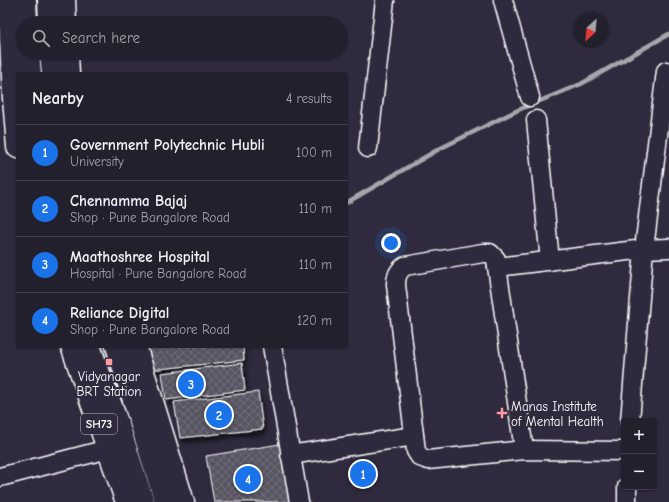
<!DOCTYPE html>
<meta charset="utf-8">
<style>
body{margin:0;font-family:"Comic Neue",sans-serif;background:#2b2836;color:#f1f3f6}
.controls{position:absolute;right:12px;bottom:12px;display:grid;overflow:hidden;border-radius:4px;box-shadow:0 1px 3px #0004}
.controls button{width:36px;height:36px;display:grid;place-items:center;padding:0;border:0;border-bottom:1px solid #403e4a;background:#23202e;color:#f1f3f6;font:20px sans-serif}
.compass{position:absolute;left:573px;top:12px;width:36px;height:36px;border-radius:50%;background:#23202e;box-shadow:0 1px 3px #0004;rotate:206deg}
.you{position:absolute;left:391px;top:243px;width:14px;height:14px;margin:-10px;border:3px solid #fff;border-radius:50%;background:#1a73e8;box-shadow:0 0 0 6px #1a73e833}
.badge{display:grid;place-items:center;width:26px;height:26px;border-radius:50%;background:#1a73e8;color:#fff;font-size:13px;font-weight:700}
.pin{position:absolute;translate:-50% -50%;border:2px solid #fff;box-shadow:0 1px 4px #0006}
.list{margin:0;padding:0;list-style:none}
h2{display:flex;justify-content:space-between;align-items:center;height:52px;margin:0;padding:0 16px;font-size:17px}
h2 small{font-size:13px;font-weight:400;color:#a3a3aa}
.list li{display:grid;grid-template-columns:26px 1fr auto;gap:12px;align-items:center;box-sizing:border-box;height:56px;padding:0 16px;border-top:1px solid #403e4a}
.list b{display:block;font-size:15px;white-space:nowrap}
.list p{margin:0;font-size:13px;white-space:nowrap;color:#a3a3aa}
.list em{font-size:13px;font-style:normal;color:#a3a3aa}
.icon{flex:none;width:22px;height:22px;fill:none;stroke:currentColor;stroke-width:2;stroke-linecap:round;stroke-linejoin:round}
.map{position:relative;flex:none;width:669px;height:502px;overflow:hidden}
.search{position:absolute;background:#23202e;box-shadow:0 1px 3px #0004;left:16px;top:16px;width:332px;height:44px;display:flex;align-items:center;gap:10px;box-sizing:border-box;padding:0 14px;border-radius:22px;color:#a3a3aa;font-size:15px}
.panel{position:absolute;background:#23202e;box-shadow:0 1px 3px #0004;left:16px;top:72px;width:332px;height:276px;border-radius:4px}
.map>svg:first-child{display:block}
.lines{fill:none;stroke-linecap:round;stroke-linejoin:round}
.stream{stroke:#a7a6ad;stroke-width:4.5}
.building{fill:url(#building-cross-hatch);stroke:#fff;filter:url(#shadow)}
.minor-casing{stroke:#fff;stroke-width:21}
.major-casing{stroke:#fff;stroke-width:25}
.minor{stroke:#2f2a3d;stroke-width:18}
.major{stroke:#2f2a3d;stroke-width:22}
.poi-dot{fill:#ff9aa2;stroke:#2f2a3d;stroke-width:1.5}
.labels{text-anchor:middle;stroke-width:4;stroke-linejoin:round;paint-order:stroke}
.shield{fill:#2f2a3d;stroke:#c1bfc5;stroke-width:1}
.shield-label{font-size:12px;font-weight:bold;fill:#fff}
.poi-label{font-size:13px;fill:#fff;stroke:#2f2a3d}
</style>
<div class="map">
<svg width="669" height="502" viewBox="0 0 669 502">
<defs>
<pattern id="building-cross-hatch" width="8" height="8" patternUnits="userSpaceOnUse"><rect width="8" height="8" fill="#595564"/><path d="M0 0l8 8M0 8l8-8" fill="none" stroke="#726e7b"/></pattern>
<filter id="shadow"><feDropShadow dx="2.5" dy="4.5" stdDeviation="2" flood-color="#0009"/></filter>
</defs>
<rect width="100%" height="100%" fill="#2f2a3d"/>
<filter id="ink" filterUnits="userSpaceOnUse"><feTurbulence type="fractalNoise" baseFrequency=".025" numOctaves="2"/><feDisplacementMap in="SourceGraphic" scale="8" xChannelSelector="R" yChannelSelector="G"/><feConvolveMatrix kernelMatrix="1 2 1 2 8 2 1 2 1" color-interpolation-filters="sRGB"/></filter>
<g filter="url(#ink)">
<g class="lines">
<!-- stream -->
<path class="stream" d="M346,203L439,149L518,110L581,84L669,34"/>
</g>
<!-- building -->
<g class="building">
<path d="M95,346H111L123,378L108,383Z"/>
<path d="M144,346H243L244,360L150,370Z"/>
<path d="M242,363L245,390L166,400L162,373Z"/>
<path d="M258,392L263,429L180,438L174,402Z"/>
<path d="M280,444L291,502H214L206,456Z"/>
</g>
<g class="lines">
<!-- minor casing -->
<g class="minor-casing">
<g id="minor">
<path d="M27,0L28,23"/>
<path d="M47,0L48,23"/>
<path d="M503,0L530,97"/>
<path d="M30,53L32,74"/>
<path d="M49,53L51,74"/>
<path d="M536,120L550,261"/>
<path d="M368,148L385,0"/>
<path d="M497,267L496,259L490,253H483L405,266C398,271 396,276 396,285L416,451L420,457L428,460L524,450L624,451"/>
<path d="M91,346L119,422L145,502"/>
<path d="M115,346L164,502"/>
<path d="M272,346L299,502"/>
<path d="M630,421L644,249L669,248"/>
<path d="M524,450L497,267L644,249L666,71"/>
<path d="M290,455L414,436"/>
<path d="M0,477L108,449"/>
<path d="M627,502V487"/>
</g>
</g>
<!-- major casing -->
<g class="major-casing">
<g id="major">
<path d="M9,0L14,98L18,147"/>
<path d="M64,0L65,23"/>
<path d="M67,53L68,74"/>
<path d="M72,346L127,502"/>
<path d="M135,346L183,502"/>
</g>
</g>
<!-- minor -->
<use href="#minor" class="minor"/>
<!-- major -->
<use href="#major" class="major"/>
</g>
</g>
<!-- markers -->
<g class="poi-dot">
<rect x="105" y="358" width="8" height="8" rx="2"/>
<path d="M500 407h4v4h4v4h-4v4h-4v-4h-4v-4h4z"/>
</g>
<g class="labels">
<!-- shield labels -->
<rect class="shield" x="81" y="414" width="36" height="20" rx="3"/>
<g class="shield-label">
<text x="99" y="428">SH73</text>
</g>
<!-- poi labels -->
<g class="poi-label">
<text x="109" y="381">Vidyanagar<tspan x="109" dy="15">BRT Station</tspan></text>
<text x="511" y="411" text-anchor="start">Manas Institute<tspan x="511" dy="15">of Mental Health</tspan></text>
</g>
</g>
</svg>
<div class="controls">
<button>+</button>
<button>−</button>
</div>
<svg class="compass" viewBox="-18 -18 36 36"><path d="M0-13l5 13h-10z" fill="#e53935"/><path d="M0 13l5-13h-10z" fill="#a3a3aa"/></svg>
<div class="you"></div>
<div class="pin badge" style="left:363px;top:474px">1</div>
<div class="pin badge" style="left:219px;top:415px">2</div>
<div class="pin badge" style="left:191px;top:384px">3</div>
<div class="pin badge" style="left:248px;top:479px">4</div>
<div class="search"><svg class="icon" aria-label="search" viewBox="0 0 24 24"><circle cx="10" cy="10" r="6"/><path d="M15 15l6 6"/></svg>Search here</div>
<section class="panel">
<h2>Nearby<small>4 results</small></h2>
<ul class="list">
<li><span class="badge">1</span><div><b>Government Polytechnic Hubli</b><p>University</p></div><em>100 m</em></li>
<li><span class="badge">2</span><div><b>Chennamma Bajaj</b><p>Shop · Pune Bangalore Road</p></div><em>110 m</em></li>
<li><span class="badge">3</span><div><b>Maathoshree Hospital</b><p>Hospital · Pune Bangalore Road</p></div><em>110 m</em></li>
<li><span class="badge">4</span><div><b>Reliance Digital</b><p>Shop · Pune Bangalore Road</p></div><em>120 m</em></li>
</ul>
</section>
</div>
